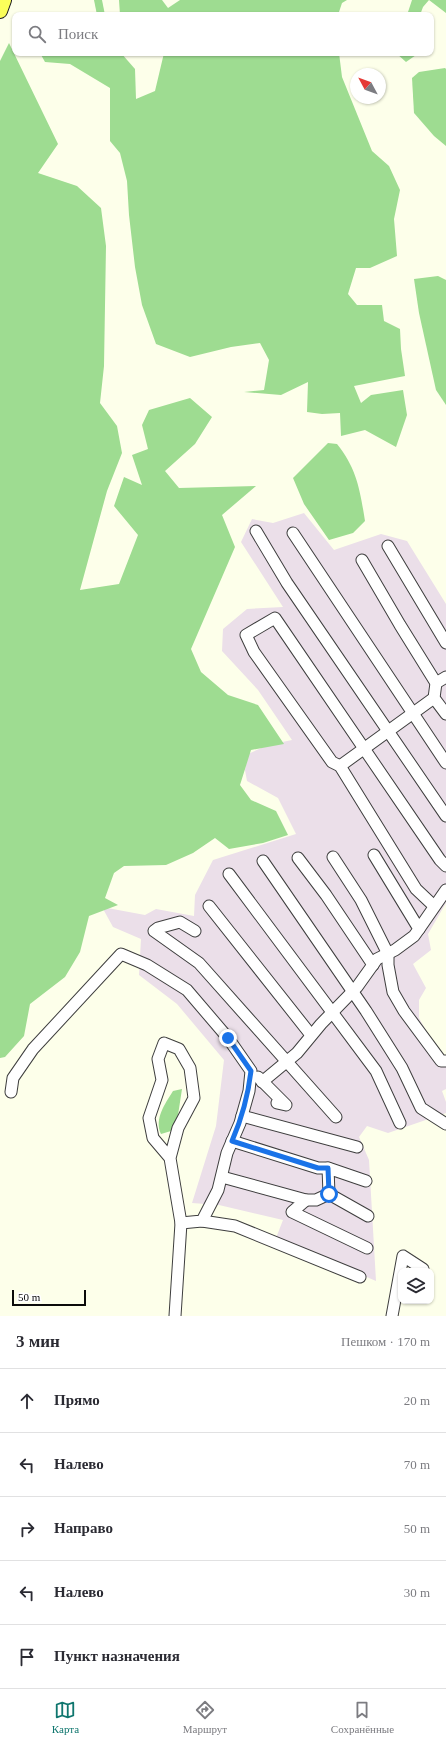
<!DOCTYPE html>
<html lang="ru">
<meta charset="utf-8">
<style>
body{margin:0;font-family:"Times New Roman",serif;background:#f7f7f7;color:#2b2b33}
.controls{position:absolute;right:12px;bottom:12px;display:grid;overflow:hidden;border-radius:8px;box-shadow:0 1px 3px #0004}
.controls button{width:36px;height:36px;display:grid;place-items:center;padding:0;border:0;border-bottom:1px solid #e1e1e2;background:#fff;color:#2b2b33;font:20px sans-serif}
.compass{position:absolute;left:350px;top:68px;width:36px;height:36px;border-radius:50%;background:#fff;box-shadow:0 1px 3px #0004;rotate:311deg}
.scale{position:absolute;left:12px;bottom:10px;width:74px;box-sizing:border-box;padding-left:4px;border:2px solid #0b0b0b;border-top:0;font-size:11px;line-height:14px;white-space:nowrap;color:#0b0b0b;-webkit-text-stroke:3px #fff;paint-order:stroke}
.stop{position:absolute;width:12px;height:12px;margin:-9px;border:3px solid #1a73e8;border-radius:50%;background:#fff}
.stop.end{background:#1a73e8;border-color:#fff;box-shadow:0 1px 4px #0008}
.list{margin:0;padding:0;list-style:none}
h2{display:flex;justify-content:space-between;align-items:center;height:52px;margin:0;padding:0 16px;font-size:17px}
h2 small{font-size:13px;font-weight:400;color:#7c7c81}
.list li{display:grid;grid-template-columns:26px 1fr auto;gap:12px;align-items:center;box-sizing:border-box;height:64px;padding:0 16px;border-top:1px solid #e1e1e2}
.list b{display:block;font-size:15px;white-space:nowrap}
.list em{font-size:13px;font-style:normal;color:#7c7c81}
.icon{flex:none;width:22px;height:22px;fill:none;stroke:currentColor;stroke-width:2;stroke-linecap:round;stroke-linejoin:round}
.map{position:relative;flex:none;width:446px;height:1316px;overflow:hidden}
.search{position:absolute;background:#fff;box-shadow:0 1px 3px #0004;left:12px;right:12px;top:12px;height:44px;display:flex;align-items:center;gap:10px;box-sizing:border-box;padding:0 14px;border-radius:8px;color:#7c7c81;font-size:15px}
.sheet{height:372px;background:#fff}
nav{display:flex;justify-content:space-around;align-items:center;box-sizing:border-box;height:56px;border-top:1px solid #e1e1e2;background:#fff;font-size:11px;color:#7c7c81}
nav a{display:grid;justify-items:center;gap:2px}
nav .on{color:#0f766e}
.map>svg:first-child{display:block}
.industrial{fill:#ebdfe9}
.forest{fill:#9edc91}
.lines{fill:none;stroke-linecap:round;stroke-linejoin:round}
.minor-casing{stroke:#3e3e3e;stroke-width:13}
.major-casing{stroke:#1c1c1c;stroke-width:16}
.minor{stroke:#fff;stroke-width:11}
.major{stroke:#fbff5a;stroke-width:14}
.route{stroke:#1a73e8;stroke-width:5}
</style>
<div class="map">
<svg width="446" height="1316" viewBox="0 0 446 1316">
<rect width="100%" height="100%" fill="#fdffea"/>
<!-- industrial -->
<path class="industrial" d="M304,513L334,550L381,534L407,541L446,604V903L428,934L431,950L413,964L426,988L419,1000V1018L446,1066V1089L442,1091L446,1102V1113L388,1133L367,1126L359,1137L369,1160L376,1281L276,1238L283,1220L219,1205L192,1203L216,1126L224,1060L177,1004L139,975L141,939L113,927L102,907L145,915L156,909L194,916L195,895L213,860L296,834L278,798L247,781L245,770L248,754L268,745L292,740L258,690L222,651L223,629L247,609L283,607L241,542L252,519L273,523Z"/>
<!-- forest -->
<g class="forest">
<path d="M94,0H102L105,15H97Z"/>
<path d="M119,0H162L168,8L180,0H347L342,3L338,15H120Z"/>
<path d="M412,0H446V13L429,0L423,7L420,15H407Z"/>
<path d="M9,43L58,144L38,173L77,186L101,208L106,246L104,366L100,403L117,426L122,453L107,491L80,590L119,584L138,535L114,506L124,477L142,485L132,455L148,449L142,425L149,410L190,398L212,417L195,444L165,471L179,488L256,486L222,515L235,547L191,649L201,672L228,695L258,705L284,744L251,750L240,785L251,800L276,811L288,835L263,843L229,849L215,838L193,853L166,865L124,866L114,873L105,898L118,905L89,916L80,952L65,977L30,1004L24,1036L5,1057L0,1058V61Z"/>
<path d="M40,53H121L135,69L136,99L155,91L164,53H339L342,77L372,151L389,166L400,190L394,219L397,256L370,268H356L348,294L357,305H382L384,321L400,329L401,349L405,376L354,386L361,403L371,395L403,390L407,415L396,447L365,430L341,436L340,413L322,414L307,412L308,382L281,395L244,392L264,390L269,360L260,343L231,347L190,357L156,344L142,305L135,267L129,215L127,181L120,153L110,141V88L70,64L45,62Z"/>
<path d="M396,53H419L406,62Z"/>
<path d="M445,68L446,69V146L434,136L414,113L412,78L419,72Z"/>
<path d="M438,276L446,280V405L436,390L419,313L414,279Z"/>
<path d="M328,443L337,444C357,469 360,490 365,521L353,533L329,540L304,504L293,478Z"/>
<path d="M182,1089L178,1115L171,1131L161,1134C154,1119 165,1104 173,1091Z"/>
</g>
<g class="lines">
<!-- minor casing -->
<g class="minor-casing">
<g id="minor">
<path d="M256,531L287,583L446,816"/>
<path d="M293,533L446,763"/>
<path d="M388,546L446,643"/>
<path d="M362,560L400,625L436,683L434,698L446,714"/>
<path d="M436,683L446,677"/>
<path d="M340,766L434,698"/>
<path d="M333,857L361,900L388,954V965L393,992L404,1011L441,1061H446"/>
<path d="M298,858L326,895L373,965"/>
<path d="M263,861L366,1011L402,1068L421,1108L446,1124"/>
<path d="M229,874L376,1071L400,1123"/>
<path d="M209,906L311,1035"/>
<path d="M434,906L416,889L340,766L332,762L254,652L246,635L275,618L440,860L446,866"/>
<path d="M419,929L446,890"/>
<path d="M195,931L180,922L158,928L154,931L199,963L336,1117"/>
<path d="M258,1077L286,1105L277,1103"/>
<path d="M262,1082L297,1053L321,1024L357,987L377,959L395,950L414,936L419,929L374,855"/>
<path d="M11,1092L13,1078L33,1049L121,954L147,965L187,990L228,1038L251,1071L249,1091L240,1123L227,1153L218,1190L202,1221L181,1223"/>
<path d="M242,1116L357,1147"/>
<path d="M232,1141L318,1168H328"/>
<path d="M170,1158L153,1138L149,1118L162,1080L158,1059L164,1043L179,1049L190,1068L194,1098L178,1128L170,1158L181,1223L175,1316"/>
<path d="M222,1177L306,1200L292,1212L367,1248"/>
<path d="M329,1194L328,1168L366,1181"/>
<path d="M306,1200H316L329,1194L368,1216"/>
<path d="M202,1221L235,1226L360,1277"/>
<path d="M392,1316L403,1256L423,1269"/>
</g>
</g>
<!-- major casing -->
<g class="major-casing">
<path id="major" d="M0,11L4,0"/>
</g>
<!-- minor -->
<use href="#minor" class="minor"/>
<!-- major -->
<use href="#major" class="major"/>
</g>
<g class="lines">
<!-- route -->
<path class="route" d="M228,1038L251,1071C248,1096 242,1118 232,1141L318,1168H328L329,1194"/>
</g>
</svg>
<div class="controls">
<button><svg class="icon" aria-label="layers" viewBox="0 0 24 24"><path d="M12 4l9 5-9 5-9-5zM3 14l9 5 9-5"/></svg></button>
</div>
<svg class="compass" viewBox="-18 -18 36 36"><path d="M0-13l5 13h-10z" fill="#e53935"/><path d="M0 13l5-13h-10z" fill="#7c7c81"/></svg>
<div class="scale">50 m</div>
<div class="stop" style="left:329px;top:1194px"></div>
<div class="stop end" style="left:228px;top:1038px"></div>
<div class="search"><svg class="icon" aria-label="search" viewBox="0 0 24 24"><circle cx="10" cy="10" r="6"/><path d="M15 15l6 6"/></svg>Поиск</div>
</div>
<section class="sheet">
<h2>3 мин<small>Пешком · 170 m</small></h2>
<ul class="list">
<li><svg class="icon" aria-label="ahead" viewBox="0 0 24 24"><path d="M12 20V5M6 11l6-6 6 6"/></svg><div><b>Прямо</b></div><em>20 m</em></li>
<li><svg class="icon" aria-label="left" viewBox="0 0 24 24"><path d="M17 20v-9H6M10 6l-5 5 5 5"/></svg><div><b>Налево</b></div><em>70 m</em></li>
<li><svg class="icon" aria-label="right" viewBox="0 0 24 24"><path d="M7 20v-9h11M14 6l5 5-5 5"/></svg><div><b>Направо</b></div><em>50 m</em></li>
<li><svg class="icon" aria-label="left" viewBox="0 0 24 24"><path d="M17 20v-9H6M10 6l-5 5 5 5"/></svg><div><b>Налево</b></div><em>30 m</em></li>
<li><svg class="icon" aria-label="arrive" viewBox="0 0 24 24"><path d="M6 21V4h12l-3 4 3 4H6"/></svg><div><b>Пункт назначения</b></div></li>
</ul>
</section>
<nav>
<a class="on"><svg class="icon" aria-label="map" viewBox="0 0 24 24"><path d="M3 6l6-2 6 2 6-2v14l-6 2-6-2-6 2zM9 4v14M15 6v14"/></svg>Карта</a>
<a><svg class="icon" aria-label="directions" viewBox="0 0 24 24"><path d="M12 3l9 9-9 9-9-9zM9 14v-3h6M13 9l2 2-2 2"/></svg>Маршрут</a>
<a><svg class="icon" aria-label="saved" viewBox="0 0 24 24"><path d="M7 4h10v16l-5-4-5 4z"/></svg>Сохранённые</a>
</nav>
